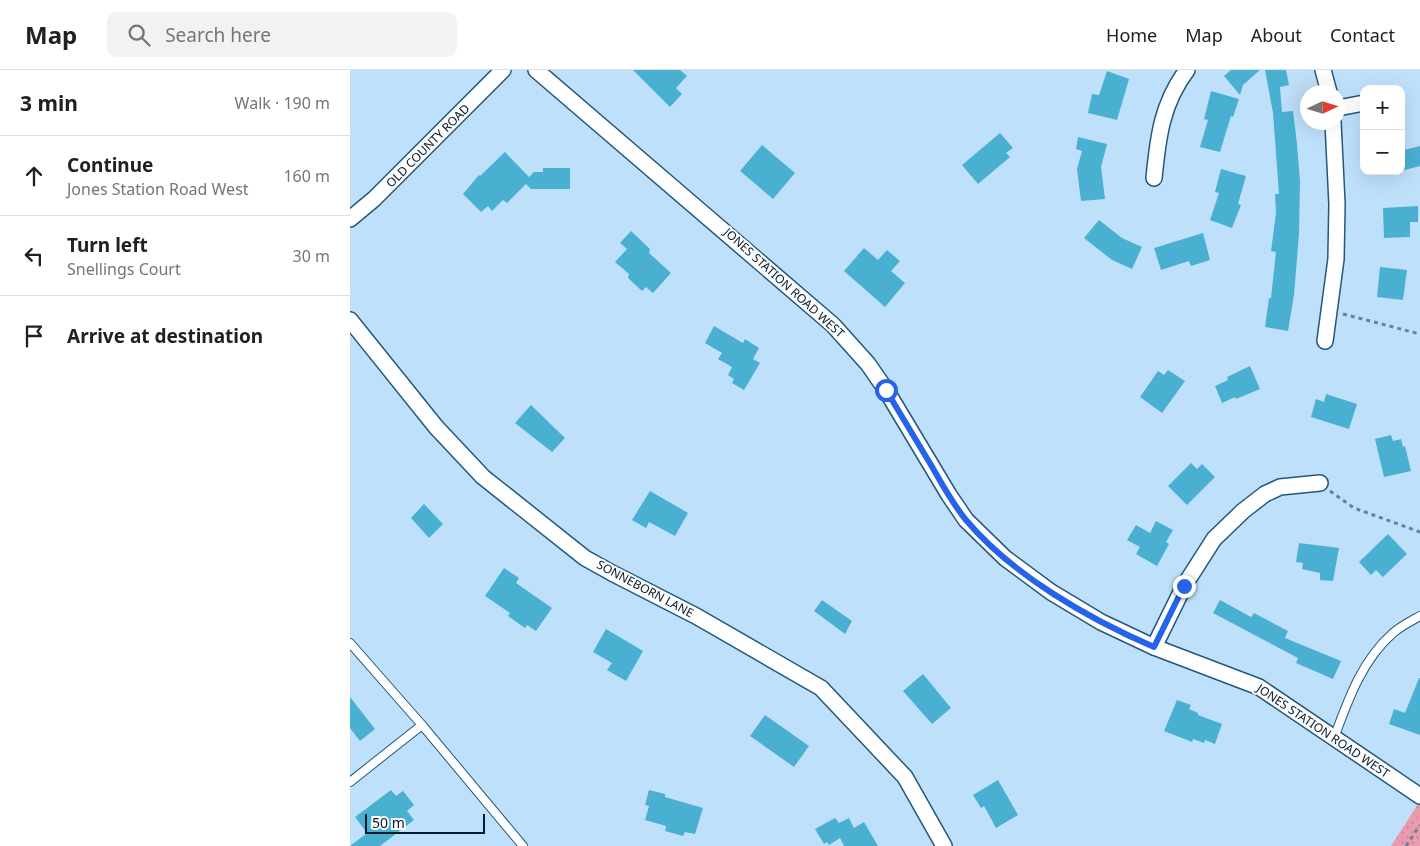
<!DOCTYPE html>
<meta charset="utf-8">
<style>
body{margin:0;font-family:"Noto Sans",sans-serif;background:#f2f2f2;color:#202124}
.controls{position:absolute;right:15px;top:15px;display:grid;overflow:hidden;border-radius:10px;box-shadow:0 5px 20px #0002}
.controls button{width:45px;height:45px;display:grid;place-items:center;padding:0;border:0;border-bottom:1px solid #e0e0e0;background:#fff;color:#202124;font:25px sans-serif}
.compass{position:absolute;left:950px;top:15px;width:45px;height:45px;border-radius:50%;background:#fff;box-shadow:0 5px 20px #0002;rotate:86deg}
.scale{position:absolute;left:15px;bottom:12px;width:120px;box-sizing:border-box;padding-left:5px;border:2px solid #051a2a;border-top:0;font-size:14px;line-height:18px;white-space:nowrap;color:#051a2a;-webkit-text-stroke:4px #fcfcfc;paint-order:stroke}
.stop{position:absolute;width:15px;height:15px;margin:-11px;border:4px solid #2563eb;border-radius:50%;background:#fff}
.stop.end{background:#2563eb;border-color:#fff;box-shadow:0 1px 5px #0008}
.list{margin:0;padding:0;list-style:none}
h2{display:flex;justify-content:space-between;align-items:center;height:65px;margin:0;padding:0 20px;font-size:21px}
h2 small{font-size:16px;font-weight:400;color:#757577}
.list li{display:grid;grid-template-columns:32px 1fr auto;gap:15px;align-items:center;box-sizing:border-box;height:80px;padding:0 20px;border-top:1px solid #e0e0e0}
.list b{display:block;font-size:19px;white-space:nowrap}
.list p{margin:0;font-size:16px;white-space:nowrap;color:#757577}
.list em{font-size:16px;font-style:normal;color:#757577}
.icon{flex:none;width:28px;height:28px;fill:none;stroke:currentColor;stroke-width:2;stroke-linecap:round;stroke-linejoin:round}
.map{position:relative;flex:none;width:1070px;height:776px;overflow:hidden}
header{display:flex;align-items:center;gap:30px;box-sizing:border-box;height:70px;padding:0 25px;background:#fff;border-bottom:1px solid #e0e0e0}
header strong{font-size:24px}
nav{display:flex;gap:28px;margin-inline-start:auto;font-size:18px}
.search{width:350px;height:45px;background:#f2f2f2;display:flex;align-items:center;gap:12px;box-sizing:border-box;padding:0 18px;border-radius:10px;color:#757577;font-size:19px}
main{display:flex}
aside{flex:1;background:#fff}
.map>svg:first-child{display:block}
.grass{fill:url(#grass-dots)}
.building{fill:#4ab0d2}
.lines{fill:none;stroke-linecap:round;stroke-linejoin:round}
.lane-casing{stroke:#22587e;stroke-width:10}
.street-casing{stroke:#22587e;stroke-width:18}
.path{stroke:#688399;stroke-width:3;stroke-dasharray:4 4;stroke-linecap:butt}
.lane{stroke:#fff;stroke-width:8}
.street{stroke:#fff;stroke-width:15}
.route{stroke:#2563eb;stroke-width:6}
.labels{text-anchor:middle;stroke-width:4;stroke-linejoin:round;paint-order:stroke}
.street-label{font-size:12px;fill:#051a2a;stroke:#fcfcfc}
</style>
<header>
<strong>Map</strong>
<div class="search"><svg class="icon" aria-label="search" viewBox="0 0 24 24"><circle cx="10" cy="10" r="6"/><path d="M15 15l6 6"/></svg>Search here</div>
<nav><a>Home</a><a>Map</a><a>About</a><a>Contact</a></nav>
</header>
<main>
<aside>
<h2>3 min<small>Walk · 190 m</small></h2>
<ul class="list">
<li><svg class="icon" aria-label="ahead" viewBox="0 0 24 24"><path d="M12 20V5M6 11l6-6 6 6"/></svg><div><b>Continue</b><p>Jones Station Road West</p></div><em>160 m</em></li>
<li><svg class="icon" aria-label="left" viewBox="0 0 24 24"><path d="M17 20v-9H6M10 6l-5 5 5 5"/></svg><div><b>Turn left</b><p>Snellings Court</p></div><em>30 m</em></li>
<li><svg class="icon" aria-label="arrive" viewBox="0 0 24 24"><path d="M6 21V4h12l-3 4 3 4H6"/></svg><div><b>Arrive at destination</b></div></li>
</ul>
</aside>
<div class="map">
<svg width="1070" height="776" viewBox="0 0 1070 776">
<defs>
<pattern id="grass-dots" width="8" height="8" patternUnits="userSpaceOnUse" patternTransform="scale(1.25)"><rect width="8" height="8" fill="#e99baf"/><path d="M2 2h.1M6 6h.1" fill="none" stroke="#c68597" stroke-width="1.8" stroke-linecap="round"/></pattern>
</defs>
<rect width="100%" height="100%" fill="#bfe0fb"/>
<!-- grass -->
<path class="grass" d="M1070,731V776H1041Z"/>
<!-- building -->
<g class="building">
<path d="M283,0H330L337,6L326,18L332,24L320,37Z"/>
<path d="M881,0H910L893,15L890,25L874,6Z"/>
<path d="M915,0H936L939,15L930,17L932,42L943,41L947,74L950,111L949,164L944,225L938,261L915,257L919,228H921L926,182L921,181L926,143L925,124H929L923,43Z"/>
<path d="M757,1L779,9L767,50L738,43L742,24L749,25Z"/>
<path d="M861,21L889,29L883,47L881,46L870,82L850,77L858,50L854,49Z"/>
<path d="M650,63L663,78L656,83L660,87L628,114L612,95Z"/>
<path d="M728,67L757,74L751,97L755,129L731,131L727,99L732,81L726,79Z"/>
<path d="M412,75L445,103L423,129L390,101Z"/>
<path d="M1070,76V96L1051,101V81Z"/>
<path d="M155,82L179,107L184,102H193V98H220V119H181L176,114L157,133L153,130L142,141L138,136L131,142L113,124L129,105L130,106Z"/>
<path d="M871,99L896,106L888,134L891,135L882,158L860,150L869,123L865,122Z"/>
<path d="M1068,136V152H1060V167L1034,168L1033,138Z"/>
<path d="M749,150L772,168L792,177L782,199L762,190L734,168Z"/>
<path d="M281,161L300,179L299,183L321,203L303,223L296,217L292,221L278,208L279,204L265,192L277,179L270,173Z"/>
<path d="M853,163L860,190L841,196L839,191L811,200L804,178Z"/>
<path d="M514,178L528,190L537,180L550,191L541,201L555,213L535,237L494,201Z"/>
<path d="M1030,197L1057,200L1053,230L1027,227Z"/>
<path d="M364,256L393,273L395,269L409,278L403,289L410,293L394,320L382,313L384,309L378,305L382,297L368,289L372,283L355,273Z"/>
<path d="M900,296L910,319L886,329L885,327L872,333L865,316L878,310L877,307Z"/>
<path d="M818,300L835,311L812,343L790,327L808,301L814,305Z"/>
<path d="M976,324L1007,334L999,359L961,347L966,329L974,332Z"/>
<path d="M181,335L215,368L202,382L165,353Z"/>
<path d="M1041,365L1043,371L1051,369L1053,377L1055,376L1061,401L1034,407L1025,369Z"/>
<path d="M841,393L847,399L852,394L865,407L837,435L818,416Z"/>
<path d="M300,421L338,443L325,466L299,452L296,458L282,450Z"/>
<path d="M74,434L93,454L79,468L61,448Z"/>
<path d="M806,451L823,460L816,472L819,474L807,496L786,484L790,477L777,470L786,455L800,463Z"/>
<path d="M1038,464L1057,484L1033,507L1026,500L1021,505L1009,492Z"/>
<path d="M949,473L989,478L983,511L970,510V503L952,499L953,493L946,492Z"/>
<path d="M154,498L169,508L166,513L202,538L186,561L177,555L175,558L158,546L160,543L135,526Z"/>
<path d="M472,530L502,551L495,564L464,541Z"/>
<path d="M870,530L901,547L904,543L938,561L935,568L991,591L983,609L946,593L948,588L863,543Z"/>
<path d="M256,559L293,581L276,611L257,600L262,593L243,582Z"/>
<path d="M573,604L601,638L582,654L553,621Z"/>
<path d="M1069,608H1070V665L1039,654L1044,639L1055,643Z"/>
<path d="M0,627L25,659L10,671L0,658Z"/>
<path d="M827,630L841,635L839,639L848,643V645L872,654L865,674L855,670L854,673L843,669L842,672L814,661Z"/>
<path d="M415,645L459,676L444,697L400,666Z"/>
<path d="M648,710L668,745L646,758L634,736L631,738L623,725Z"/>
<path d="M41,720L46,726L53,721L64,735L57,741L64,750L30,776H0L17,763L5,747Z"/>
<path d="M299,720L315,724V727L353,738L345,764L335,762L333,766L315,761L316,756L295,750L299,736L295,735Z"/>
<path d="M485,748L489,753L499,748L504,758L514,752L528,776H494L490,768L479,775L477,772L474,774L465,759Z"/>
</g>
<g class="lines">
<!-- lane casing -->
<g class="lane-casing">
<g id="lane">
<path d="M0,573L72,655L173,776"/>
<path d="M984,668C998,630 1012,590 1043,563C1051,556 1061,551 1070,546"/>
<path d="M0,712L72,655"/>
</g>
</g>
<!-- street casing -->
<g class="street-casing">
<g id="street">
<path d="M186,0L483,255L518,294L536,320L599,425L616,450L655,488L701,522L751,552L804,577L909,617L1070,726"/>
<path d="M973,0L979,22"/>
<path d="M988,38L1014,33"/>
<path d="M804,108C808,67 812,33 837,0"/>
<path d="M0,149L24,129L153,0"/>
<path d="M0,250L86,357L133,407L235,488L262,503L346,546L471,618L555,707L594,776"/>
<path d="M975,271L986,189L987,134L983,52"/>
<path d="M804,577L834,516L864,469L893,441L915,424L930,417L970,413"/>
</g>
</g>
<!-- path -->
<g class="path">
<path d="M993,244L1070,264"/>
<path d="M980,421L1004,438L1070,462"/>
<path d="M1056,776L1070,755"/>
</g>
<!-- lane -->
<use href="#lane" class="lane"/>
<!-- street -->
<use href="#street" class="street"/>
</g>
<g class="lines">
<!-- route -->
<path class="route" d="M536,320C551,345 566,370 581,395C592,414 602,433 616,450C662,505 739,549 804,577L834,516"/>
</g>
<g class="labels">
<!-- street labels -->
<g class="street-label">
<text transform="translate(78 76) rotate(-45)" y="4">OLD COUNTY ROAD</text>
<text transform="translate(434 213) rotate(42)" y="4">JONES STATION ROAD WEST</text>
<text transform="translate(295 519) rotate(28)" y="4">SONNEBORN LANE</text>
<text transform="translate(973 661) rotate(34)" y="4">JONES STATION ROAD WEST</text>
</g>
</g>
</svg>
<div class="controls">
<button>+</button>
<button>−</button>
</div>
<svg class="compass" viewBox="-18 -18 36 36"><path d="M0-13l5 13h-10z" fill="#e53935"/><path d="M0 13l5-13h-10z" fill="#757577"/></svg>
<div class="scale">50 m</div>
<div class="stop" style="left:536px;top:320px"></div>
<div class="stop end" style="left:834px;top:516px"></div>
</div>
</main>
